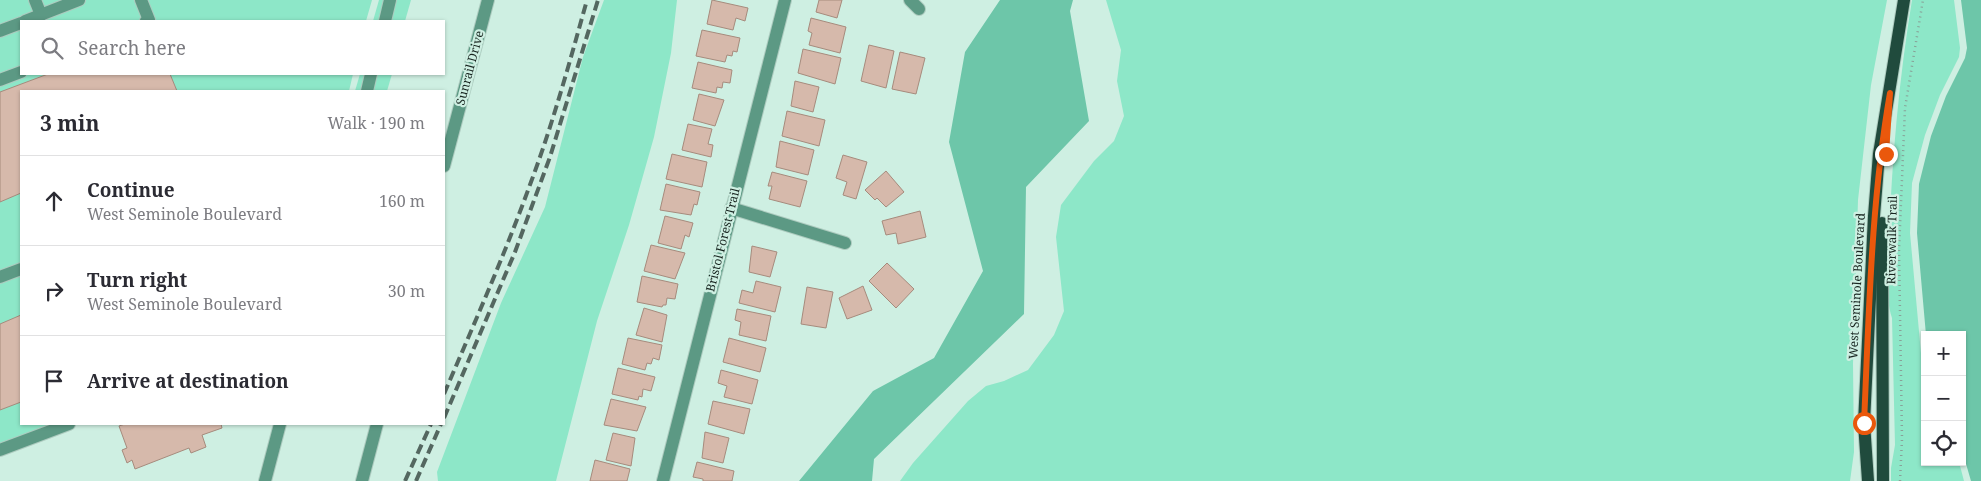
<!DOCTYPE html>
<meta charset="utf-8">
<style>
body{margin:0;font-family:"Noto Serif",serif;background:#f7f7f7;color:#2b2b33}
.controls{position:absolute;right:15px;bottom:15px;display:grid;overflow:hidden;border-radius:0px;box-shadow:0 1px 4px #0004}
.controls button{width:45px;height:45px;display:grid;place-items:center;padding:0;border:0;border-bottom:1px solid #e1e1e2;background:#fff;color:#2b2b33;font:25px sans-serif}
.stop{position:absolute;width:15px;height:15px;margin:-11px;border:4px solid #ea580c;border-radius:50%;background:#fff}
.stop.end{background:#ea580c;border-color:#fff;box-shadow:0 1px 5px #0008}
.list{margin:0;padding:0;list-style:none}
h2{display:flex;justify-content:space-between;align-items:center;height:65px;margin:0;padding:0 20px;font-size:21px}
h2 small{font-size:16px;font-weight:400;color:#7c7c81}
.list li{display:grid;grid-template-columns:32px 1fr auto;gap:15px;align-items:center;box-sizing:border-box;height:90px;padding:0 20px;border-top:1px solid #e1e1e2}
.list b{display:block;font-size:19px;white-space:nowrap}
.list p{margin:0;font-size:16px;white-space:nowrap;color:#7c7c81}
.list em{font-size:16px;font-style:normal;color:#7c7c81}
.icon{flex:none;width:28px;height:28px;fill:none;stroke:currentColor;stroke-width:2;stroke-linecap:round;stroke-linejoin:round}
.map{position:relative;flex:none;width:1981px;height:481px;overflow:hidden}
.search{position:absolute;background:#fff;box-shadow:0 1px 4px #0004;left:20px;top:20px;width:425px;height:55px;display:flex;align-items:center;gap:12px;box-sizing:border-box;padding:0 18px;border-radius:0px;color:#7c7c81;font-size:19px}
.panel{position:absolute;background:#fff;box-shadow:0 1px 4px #0004;left:20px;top:90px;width:425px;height:335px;border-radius:0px}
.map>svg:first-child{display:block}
.green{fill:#8de7c8}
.water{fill:#6dc6a9}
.building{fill:#d6b9ab;stroke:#a68b7d}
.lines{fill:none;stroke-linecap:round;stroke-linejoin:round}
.minor-casing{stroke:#adcbbf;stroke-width:14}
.major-casing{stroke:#adcbbf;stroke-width:14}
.path{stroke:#88a197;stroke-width:2.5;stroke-dasharray:1 4;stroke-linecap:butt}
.minor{stroke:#5c9984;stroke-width:12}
.major{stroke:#204b3d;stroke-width:12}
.rail{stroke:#546760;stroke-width:4;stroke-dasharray:10 5;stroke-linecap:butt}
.route{stroke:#ea580c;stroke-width:6}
.labels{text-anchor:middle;stroke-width:4.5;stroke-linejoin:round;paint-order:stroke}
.street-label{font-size:12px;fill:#182520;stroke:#ceefe2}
</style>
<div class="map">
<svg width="1981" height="481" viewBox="0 0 1981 481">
<rect width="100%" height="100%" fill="#ceefe2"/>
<!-- green -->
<g class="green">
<path d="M0,0H372L366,21H21V74H353L349,91H21V424H63L0,448Z"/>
<path d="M379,0H411L405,21H373Z"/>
<path d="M604,0H677L671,53L654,137L629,225L597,321L556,481H438L437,472L501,303L545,207L583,57Z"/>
<path d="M1106,0H1887L1871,85L1858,200L1853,364L1854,452L1850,481H900L913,463L968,401L986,386L1004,381L1028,370L1054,335L1064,311L1056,237L1061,205L1094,161L1114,141L1124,116L1117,81L1121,50Z"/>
<path d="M1912,0H1954L1960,48L1959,57L1940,95L1925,135L1912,183L1910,233L1925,397V462H1959L1964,481H1891V468L1895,445L1892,318C1884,294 1889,265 1889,239C1892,158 1899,79 1912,0Z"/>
<path d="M360,74H392L387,91H355Z"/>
</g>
<!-- water -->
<g class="water">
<path d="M1000,0H1073L1070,11L1089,121L1026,187L1024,314L874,459L872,481H799L873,391L934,358L983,271L949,142L965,52Z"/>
<path d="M1961,0H1981V481H1971L1962,450V335H1926L1917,233L1919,184L1931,136L1946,96L1965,58L1967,48Z"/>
</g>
<!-- building -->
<g class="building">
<path d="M712,0L748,8L745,21L736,18L733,30L707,24Z"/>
<path d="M819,0H842L837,18L816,12Z"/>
<path d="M811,18L846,27L840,53L809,45L812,33L808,31Z"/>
<path d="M702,30L740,38L737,52L733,51L732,56L727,55L725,62L696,56Z"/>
<path d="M869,45L894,51L886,88L861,81Z"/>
<path d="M803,49L841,58L835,84L798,73Z"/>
<path d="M900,52L925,58L916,94L892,89Z"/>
<path d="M698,62L732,70L730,83L723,82L722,88L717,87L716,93L692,88Z"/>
<path d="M48,74H170L177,91H21V193L0,202V92Z"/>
<path d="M795,81L819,87L813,112L791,106Z"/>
<path d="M699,94L724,100L715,126L693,120Z"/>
<path d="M787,111L825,120L819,146L782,136Z"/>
<path d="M688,124L712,129L708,144L713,145L711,157L682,150Z"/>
<path d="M780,141L814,150L808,175L776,167Z"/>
<path d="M672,154L707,162L702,187L666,179Z"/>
<path d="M843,155L867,162L856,199L843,195L847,182L836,178Z"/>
<path d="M886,171L904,192L886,207L877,198L875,200L865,190Z"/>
<path d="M772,172L807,181L800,207L769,199L772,186H768Z"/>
<path d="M666,184L700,192L697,205L694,204L691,215L660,210Z"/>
<path d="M920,211L926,237L898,244L896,233L886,235L882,221Z"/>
<path d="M665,216L693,223L689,237L685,235L681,249L658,243Z"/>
<path d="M651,245L685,253L675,279L644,271Z"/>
<path d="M752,246L777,252L770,277L749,272Z"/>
<path d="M887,263L914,289L896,308L869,281Z"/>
<path d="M642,276L678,284L675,299L667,298L666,305H663L662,307L637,302Z"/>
<path d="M756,281L781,287L775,312L739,303L742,290L753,293Z"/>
<path d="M863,286L872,310L847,319L839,298Z"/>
<path d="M807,287L833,292L826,328L801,324Z"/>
<path d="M644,308L667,315L662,342L636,335Z"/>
<path d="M737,309L771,316L766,341L739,335L741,322L735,320Z"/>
<path d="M21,315V402L0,410V324Z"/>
<path d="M628,338L662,345L659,360L653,358L651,364L647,363L645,370L622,364Z"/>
<path d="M729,338L766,348L760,372L723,362Z"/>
<path d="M618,368L655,377L651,391L643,389L642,397L639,396L638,400L612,394Z"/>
<path d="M721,370L758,380L752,404L724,397L727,386L718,383Z"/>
<path d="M611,399L646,407L637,431L604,425Z"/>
<path d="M713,401L750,409L744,434L708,424Z"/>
<path d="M125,424H221L222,428L202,435L206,447L191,453L189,448L135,469L132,460L127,463L122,450L127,448L119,426Z"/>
<path d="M705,432L729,438L723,463L702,458Z"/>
<path d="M613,433L635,438L631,466L606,460Z"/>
<path d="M595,460L630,469L627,481H590Z"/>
<path d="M697,462L734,471L732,481H703V479L693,477Z"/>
</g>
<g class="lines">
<!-- minor casing -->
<g class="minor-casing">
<g id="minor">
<path d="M35,0L41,15"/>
<path d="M141,0L149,20L146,21"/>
<path d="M910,0L919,9"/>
<path d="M25,21L79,0"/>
<path d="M385,21L390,0"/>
<path d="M0,31L21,23"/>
<path d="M0,80L21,72"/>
<path d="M367,91L371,74"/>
<path d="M444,166L488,0"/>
<path d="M731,208L845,243"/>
<path d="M0,277L21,269"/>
<path d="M0,450L69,424"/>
<path d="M265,481L280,424"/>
<path d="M362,481L377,424"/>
<path d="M663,481L785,0"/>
</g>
</g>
<!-- major casing -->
<g class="major-casing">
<g id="major">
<path d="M1882,223L1883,481"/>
<path d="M1868,481L1864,423L1874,216L1879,154L1904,0"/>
</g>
</g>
<!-- path -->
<path class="path" d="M1900,481L1902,439L1899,250L1905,108L1923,0"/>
<!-- minor -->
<use href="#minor" class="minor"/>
<!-- major -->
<use href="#major" class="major"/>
<!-- rail -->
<g class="rail">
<path d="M444,394C474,324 505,254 531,182C553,123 570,61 587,0"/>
<path d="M444,418L515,252L550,157L598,0"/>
<path d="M405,481L431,424"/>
<path d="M416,481L441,424"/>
</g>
</g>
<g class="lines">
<!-- route -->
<path class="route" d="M1864,423C1869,313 1871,202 1890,93L1886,154"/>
</g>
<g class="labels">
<!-- street labels -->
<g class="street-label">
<text transform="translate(470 68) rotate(-75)" y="4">Sunrail Drive</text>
<text transform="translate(723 240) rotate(-76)" y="4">Bristol Forest Trail</text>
<text transform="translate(1892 240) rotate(-89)" y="4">Riverwalk Trail</text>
<text transform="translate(1857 286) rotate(-87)" y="4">West Seminole Boulevard</text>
</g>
</g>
</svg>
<div class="controls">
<button>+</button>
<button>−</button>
<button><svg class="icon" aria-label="locate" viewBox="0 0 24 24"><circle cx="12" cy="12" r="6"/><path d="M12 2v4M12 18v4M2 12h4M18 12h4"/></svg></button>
</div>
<div class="stop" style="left:1864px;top:423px"></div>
<div class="stop end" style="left:1886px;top:154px"></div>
<div class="search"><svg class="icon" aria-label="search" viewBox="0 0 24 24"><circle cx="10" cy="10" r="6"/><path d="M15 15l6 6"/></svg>Search here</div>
<section class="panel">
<h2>3 min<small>Walk · 190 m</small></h2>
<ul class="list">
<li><svg class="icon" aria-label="ahead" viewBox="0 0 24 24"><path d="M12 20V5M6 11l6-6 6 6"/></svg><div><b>Continue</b><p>West Seminole Boulevard</p></div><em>160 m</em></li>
<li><svg class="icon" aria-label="right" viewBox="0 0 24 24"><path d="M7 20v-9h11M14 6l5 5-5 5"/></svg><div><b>Turn right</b><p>West Seminole Boulevard</p></div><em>30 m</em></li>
<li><svg class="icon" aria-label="arrive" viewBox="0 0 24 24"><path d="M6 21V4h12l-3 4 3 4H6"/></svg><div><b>Arrive at destination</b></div></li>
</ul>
</section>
</div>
